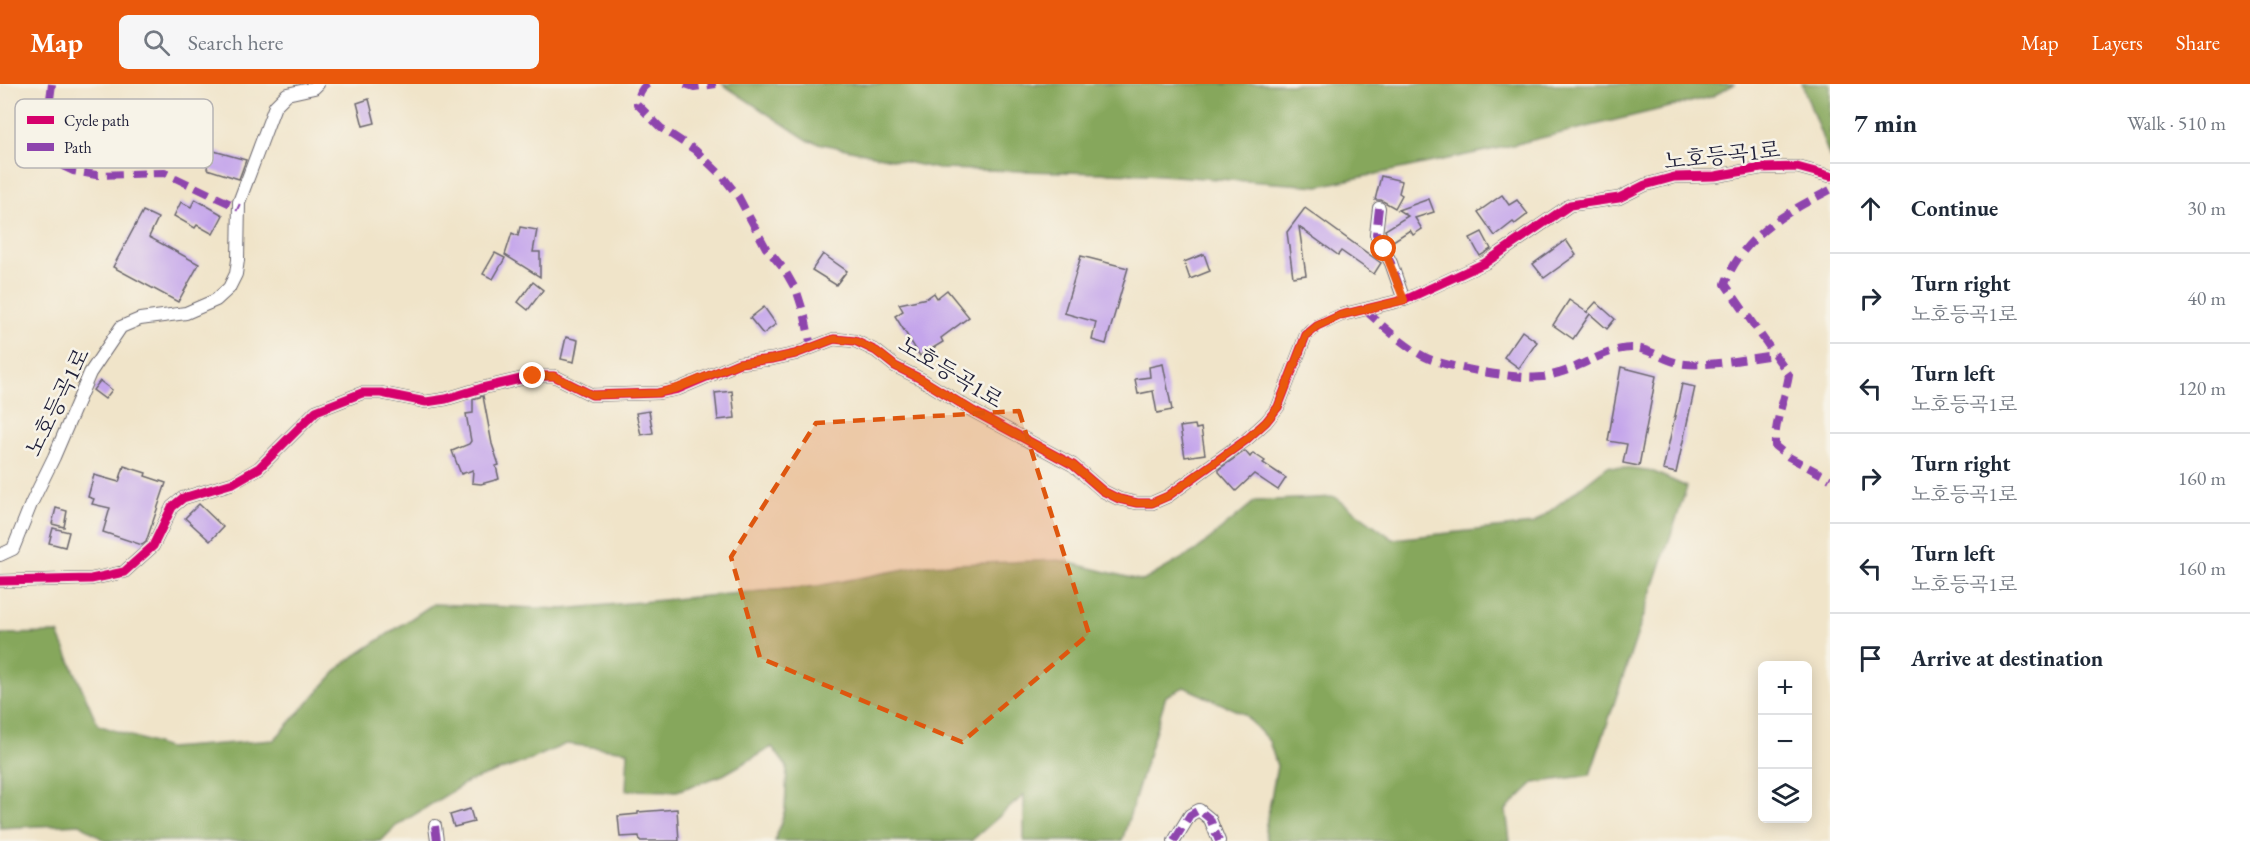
<!DOCTYPE html>
<meta charset="utf-8">
<style>
body{margin:0;font-family:"EB Garamond","Noto Serif KR",serif;background:#f6f6f7;color:#1f2937}
.controls{position:absolute;right:18px;bottom:18px;display:grid;overflow:hidden;border-radius:9px;box-shadow:0 3px 15px #0003}
.controls button{width:54px;height:54px;display:grid;place-items:center;padding:0;border:0;border-bottom:2px solid #e0e1e3;background:#fff;color:#1f2937;font:30px sans-serif}
.stop{position:absolute;width:18px;height:18px;margin:-14px;border:4px solid #ea580c;border-radius:50%;background:#fff}
.stop.end{background:#ea580c;border-color:#fff;box-shadow:0 2px 6px #0008}
.list{margin:0;padding:0;list-style:none}
h2{display:flex;justify-content:space-between;align-items:center;height:78px;margin:0;padding:0 24px;font-size:26px}
h2 small{font-size:20px;font-weight:400;color:#747a83}
.list li{display:grid;grid-template-columns:39px 1fr auto;gap:18px;align-items:center;box-sizing:border-box;height:90px;padding:0 24px;border-top:2px solid #e0e1e3}
.list b{display:block;font-size:22px;white-space:nowrap}
.list p{margin:0;font-size:20px;white-space:nowrap;color:#747a83}
.list em{font-size:20px;font-style:normal;color:#747a83}
.icon{flex:none;width:33px;height:33px;fill:none;stroke:currentColor;stroke-width:2;stroke-linecap:round;stroke-linejoin:round}
.map{position:relative;flex:none;width:1830px;height:757px;overflow:hidden}
header{display:flex;align-items:center;gap:36px;box-sizing:border-box;height:84px;padding:0 30px;background:#ea580c;color:#fff}
header strong{font-size:28px}
nav{display:flex;gap:33px;margin-inline-start:auto;font-size:21px}
.search{width:420px;height:54px;background:#f6f6f7;display:flex;align-items:center;gap:15px;box-sizing:border-box;padding:0 21px;border-radius:9px;color:#747a83;font-size:22px}
main{display:flex}
aside{flex:1;background:#fff}
.map>svg:first-child{display:block}
.forest{fill:#86a75c;stroke:#54644c;stroke-width:1.5}
.building{fill:#c4a5eb}
.lines{fill:none;stroke-linecap:round;stroke-linejoin:round}
.minor-casing{stroke:#6a666d;stroke-width:14}
.minor{stroke:#fff;stroke-width:12}
.quiet{stroke:#8e44ad;stroke-width:8;stroke-dasharray:15 8;stroke-linecap:butt}
.cycleway-casing{stroke:#f7f3e8;stroke-width:13}
.cycleway{stroke:#d6006c;stroke-width:9}
.route{stroke:#ea580c;stroke-width:8}
.marked{fill:#de560e;fill-opacity:0.2;stroke:#de560e;stroke-width:4.5;stroke-dasharray:12 8;stroke-linejoin:round}
.labels{text-anchor:middle;stroke-width:5;stroke-linejoin:round;paint-order:stroke}
.street-label{font-size:22px;fill:#22223b;stroke:#f7f3e8}
.key{fill:#f7f3e8;stroke:#b7b4b4;stroke-width:1.5}
.key-label{font-size:16px;fill:#22223b}
</style>
<header>
<strong>Map</strong>
<div class="search"><svg class="icon" aria-label="search" viewBox="0 0 24 24"><circle cx="10" cy="10" r="6"/><path d="M15 15l6 6"/></svg>Search here</div>
<nav><a>Map</a><a>Layers</a><a>Share</a></nav>
</header>
<main>
<div class="map">
<svg width="1830" height="757" viewBox="0 0 1830 757">
<rect width="100%" height="100%" fill="#f7f3e8"/>
<filter id="ink" filterUnits="userSpaceOnUse"><feTurbulence type="fractalNoise" baseFrequency=".0167" numOctaves="2"/><feDisplacementMap in="SourceGraphic" scale="12" xChannelSelector="R" yChannelSelector="G"/><feConvolveMatrix kernelMatrix="1 2 1 2 8 2 1 2 1" color-interpolation-filters="sRGB"/></filter>
<filter id="wash" filterUnits="userSpaceOnUse"><feTurbulence type="fractalNoise" baseFrequency=".008" numOctaves="4" result="noise"/><feDisplacementMap in="SourceGraphic" scale="24" xChannelSelector="R" yChannelSelector="G"/><feGaussianBlur stdDeviation="1.35" result="paint"/><feColorMatrix in="noise" values="0 0 0 0 0 0 0 0 0 0 0 0 0 0 0 0 0 1.4 0 .05"/><feComposite in="paint" operator="in"/></filter>
<g filter="url(#wash)">
<rect width="100%" height="100%" fill="#f0e4c9"/>
<!-- forest -->
<g class="forest">
<path d="M722,0H1735L1711,13L1500,64L1319,102L1146,90L938,85L809,57Z"/>
<path d="M1802,0H1830V74Z"/>
<path d="M1608,382L1654,388L1687,403L1590,691L1534,699L1506,726L1510,757H1268L1265,746L1277,682L1269,657L1244,630L1184,603L1166,612L1122,757H1024V711L971,757H775L785,726L787,683L772,663L723,691L677,707L626,706L628,667L566,660L527,677L467,698L396,742L381,757H105L80,740L0,744V550L58,549L98,641L168,664L274,656L344,579L433,520L563,525L817,502L925,481L1059,476L1143,497L1195,467L1255,417L1335,413L1393,455L1533,440Z"/>
</g>
<g id="blocks">
<!-- building -->
<g class="building">
<path d="M369,15L375,39L363,42L357,19Z"/>
<path d="M214,67L246,76L239,95L207,85L208,75L212,76Z"/>
<path d="M1381,92L1402,97L1399,109L1402,111L1395,124L1381,116H1375Z"/>
<path d="M1502,111L1509,121L1517,116L1528,130L1515,140L1513,138L1495,152L1478,128Z"/>
<path d="M195,115L223,131L213,150L197,141L195,144L174,132L181,118L191,123Z"/>
<path d="M1429,115L1434,128L1415,134L1422,145L1413,151L1410,146L1390,159L1385,146L1408,132L1398,126Z"/>
<path d="M1305,124L1381,179L1374,190L1341,167L1338,171L1299,143L1306,191L1293,193L1287,148Z"/>
<path d="M143,127L158,134L149,153L199,180L178,218L113,183Z"/>
<path d="M520,143L537,146L533,168H540V193L505,171L512,149L518,152Z"/>
<path d="M1482,148L1491,165L1480,172L1470,154Z"/>
<path d="M1566,156L1576,171L1544,194L1533,180Z"/>
<path d="M495,169L505,174L493,195L483,190Z"/>
<path d="M823,170L847,187L836,201L812,186Z"/>
<path d="M1204,170L1210,187L1190,195L1184,178Z"/>
<path d="M1081,172L1128,184L1106,260L1092,256L1096,238L1064,229Z"/>
<path d="M533,198L543,206L528,226L518,218Z"/>
<path d="M947,206L969,233L941,254L943,258L920,272L895,232L903,227L899,220L927,214L934,209L937,214Z"/>
<path d="M1569,216L1588,229L1587,228L1596,218L1615,235L1607,245L1590,230L1573,255L1553,241Z"/>
<path d="M764,223L776,240L763,250L750,234Z"/>
<path d="M1522,247L1537,258L1519,284L1504,273Z"/>
<path d="M566,253L578,256L574,278L561,275Z"/>
<path d="M1163,280L1172,326L1157,329L1153,307L1138,310L1135,295L1150,293L1149,283Z"/>
<path d="M1621,283L1656,292L1639,382L1623,379L1627,360L1608,357Z"/>
<path d="M100,297L112,306L105,315L93,306Z"/>
<path d="M1682,300L1695,303L1676,389L1663,386Z"/>
<path d="M732,307L735,334L718,336L715,309Z"/>
<path d="M483,312L492,360L499,381L496,382L499,395L481,400L472,399L473,386L461,390L452,367L469,360L471,357L466,330L473,329V315Z"/>
<path d="M649,327L653,349L641,351L636,329Z"/>
<path d="M1195,341L1196,345L1201,344L1205,370L1185,373L1180,343Z"/>
<path d="M1245,367L1250,373L1253,369L1265,377L1263,379L1286,394L1278,406L1254,390L1236,407L1219,388V385Z"/>
<path d="M124,382L146,389L145,392L166,399L146,458L142,461L103,448L110,424L92,420L94,415L88,413L94,391L119,398Z"/>
<path d="M199,420L223,443L210,457L185,434Z"/>
<path d="M56,424L67,427L64,443L52,440Z"/>
<path d="M53,444L69,448L65,463L49,459Z"/>
<path d="M470,725L474,738L454,743L450,731Z"/>
<path d="M677,725L679,757H640L639,752L620,753L618,732L638,730V728Z"/>
</g>
</g>
</g>
<g filter="url(#ink)">
<use href="#blocks" fill-opacity="0" stroke="#6a666d" stroke-width="1.5"/>
<g class="lines">
<!-- minor casing -->
<g class="minor-casing">
<g id="minor">
<path d="M1379,124L1376,150L1391,179L1404,216"/>
<path d="M0,471L13,465L31,420L54,373L90,289L121,243L140,235L186,229L216,216L229,204L236,190L238,176L239,118L275,22L287,10L314,4L318,0"/>
<path d="M0,497L91,495L124,488L153,462L172,423L183,414L233,399L259,384L316,327L362,309H381L426,318L446,315L482,304L533,292H554L592,311L658,309L678,305L739,279L772,275L795,270L834,255L855,257L876,267L895,282L921,295L973,327L1073,381L1103,407L1119,415L1137,419H1152L1168,412L1246,356L1266,338L1278,323L1306,251L1317,242L1341,231L1407,215L1485,179L1570,121L1619,114L1645,101L1674,93L1715,92L1761,84L1797,83L1830,92"/>
<path d="M435,742L437,757"/>
<path d="M1174,757L1190,731L1199,726L1210,735L1219,757"/>
</g>
</g>
<!-- minor -->
<use href="#minor" class="minor"/>
<!-- quiet -->
<g class="quiet">
<path d="M52,0L44,60L48,75L73,87L96,91L165,89L239,124"/>
<path d="M648,0C640,4 639,12 637,20L661,44L695,66L723,93L738,112L766,164L784,185L797,208L805,233L811,263"/>
<path d="M685,0L694,3L716,0"/>
<path d="M1830,106C1786,129 1743,151 1725,200L1789,291C1785,315 1774,339 1775,362L1789,373L1830,395"/>
<path d="M1379,124L1376,150L1391,179L1404,216"/>
<path d="M1365,226C1384,243 1403,261 1425,273C1444,283 1520,296 1542,293C1547,293 1554,290 1559,289C1583,282 1608,264 1632,264C1650,264 1663,276 1679,279C1704,284 1749,274 1775,271"/>
<path d="M435,742L437,757"/>
<path d="M1174,757L1190,731L1199,726L1210,735L1219,757"/>
</g>
<!-- cycleway casing -->
<g class="cycleway-casing">
<path id="cycleway" d="M0,497L91,495L124,488L153,462L172,423L183,414L233,399L259,384L316,327L362,309H381L426,318L446,315L482,304L533,292H554L592,311L658,309L678,305L739,279L772,275L795,270L834,255L855,257L876,267L895,282L921,295L973,327L1073,381L1103,407L1119,415L1137,419H1152L1168,412L1246,356L1266,338L1278,323L1306,251L1317,242L1341,231L1407,215L1485,179L1570,121L1619,114L1645,101L1674,93L1715,92L1761,84L1797,83L1830,92"/>
</g>
<!-- cycleway -->
<use href="#cycleway" class="cycleway"/>
</g>
</g>
<g class="lines" filter="url(#ink)">
<!-- route -->
<path class="route" d="M533,292H554L592,311L658,309L678,304L739,279L772,275L795,270L834,255L855,257L876,267L895,282L921,295L973,327L1073,381L1103,407L1119,415L1137,419H1152L1168,412L1246,356L1266,338L1278,323L1306,251L1317,242L1341,231L1404,216L1384,165"/>
</g>
<!-- marked area -->
<path class="marked" d="M1019,327L1089,550L962,658L760,574L731,473L816,339Z"/>
<g class="labels">
<!-- street labels -->
<g class="street-label">
<text transform="translate(1722 71) rotate(-6)" y="8">노호등곡1로</text>
<text transform="translate(951 288) rotate(31)" y="8">노호등곡1로</text>
<text transform="translate(57 318) rotate(-64)" y="8">노호등곡1로</text>
</g>
</g>
<!-- legend -->
<rect x="15" y="15" width="198" height="69" rx="9" class="key"/>
<rect x="27" y="32" width="27" height="8" fill="#d6006c"/>
<rect x="27" y="59" width="27" height="8" fill="#8e44ad"/>
<g class="key-label">
<text x="64" y="42">Cycle path</text>
<text x="64" y="69">Path</text>
</g>
</svg>
<div class="controls">
<button>+</button>
<button>−</button>
<button><svg class="icon" aria-label="layers" viewBox="0 0 24 24"><path d="M12 4l9 5-9 5-9-5zM3 14l9 5 9-5"/></svg></button>
</div>
<div class="stop" style="left:1384px;top:165px"></div>
<div class="stop end" style="left:533px;top:292px"></div>
</div>
<aside>
<h2>7 min<small>Walk · 510 m</small></h2>
<ul class="list">
<li><svg class="icon" aria-label="ahead" viewBox="0 0 24 24"><path d="M12 20V5M6 11l6-6 6 6"/></svg><div><b>Continue</b></div><em>30 m</em></li>
<li><svg class="icon" aria-label="right" viewBox="0 0 24 24"><path d="M7 20v-9h11M14 6l5 5-5 5"/></svg><div><b>Turn right</b><p>노호등곡1로</p></div><em>40 m</em></li>
<li><svg class="icon" aria-label="left" viewBox="0 0 24 24"><path d="M17 20v-9H6M10 6l-5 5 5 5"/></svg><div><b>Turn left</b><p>노호등곡1로</p></div><em>120 m</em></li>
<li><svg class="icon" aria-label="right" viewBox="0 0 24 24"><path d="M7 20v-9h11M14 6l5 5-5 5"/></svg><div><b>Turn right</b><p>노호등곡1로</p></div><em>160 m</em></li>
<li><svg class="icon" aria-label="left" viewBox="0 0 24 24"><path d="M17 20v-9H6M10 6l-5 5 5 5"/></svg><div><b>Turn left</b><p>노호등곡1로</p></div><em>160 m</em></li>
<li><svg class="icon" aria-label="arrive" viewBox="0 0 24 24"><path d="M6 21V4h12l-3 4 3 4H6"/></svg><div><b>Arrive at destination</b></div></li>
</ul>
</aside>
</main>
